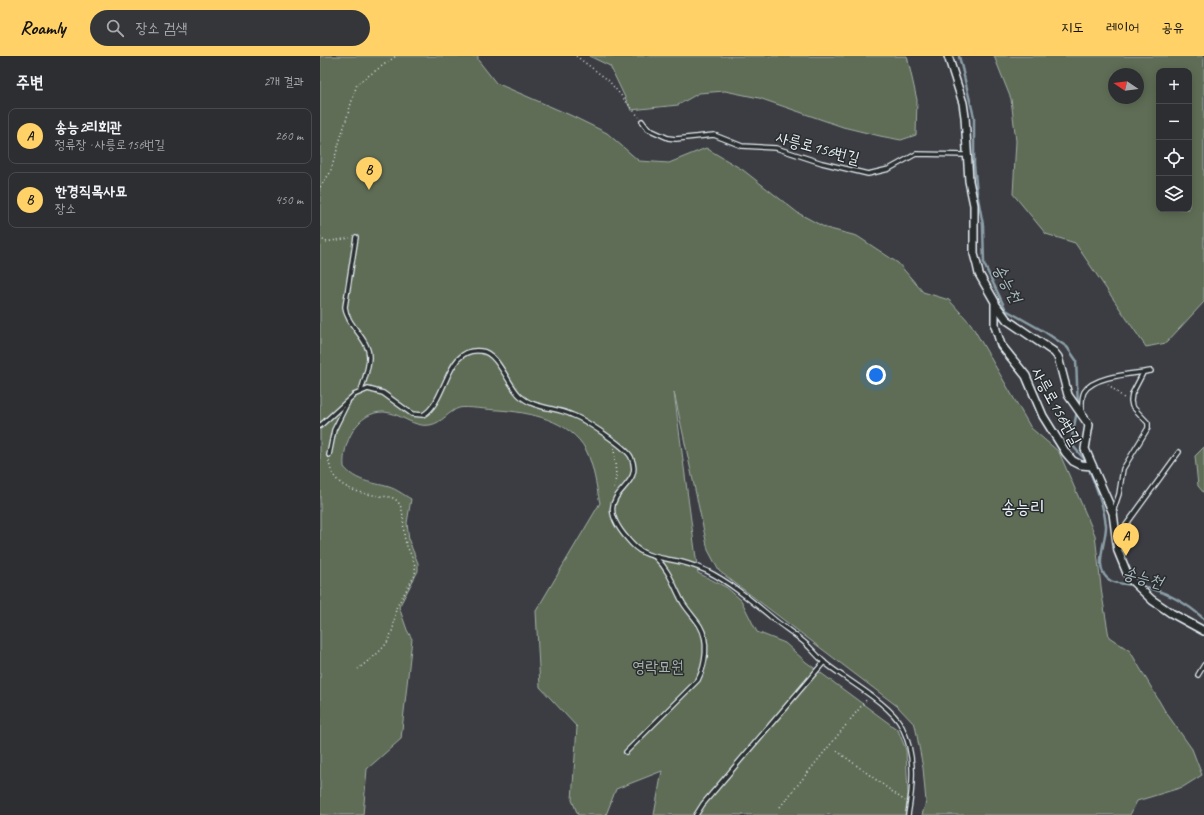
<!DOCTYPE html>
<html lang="ko">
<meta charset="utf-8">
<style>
body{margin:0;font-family:Caveat,"Poor Story",sans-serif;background:#35363a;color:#f1f3f6}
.controls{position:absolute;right:12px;top:12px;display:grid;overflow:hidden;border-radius:8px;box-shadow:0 2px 10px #0003}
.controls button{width:36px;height:36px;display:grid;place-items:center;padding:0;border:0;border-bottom:1px solid #484a4d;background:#2d2e32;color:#f1f3f6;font:20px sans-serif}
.compass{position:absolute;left:788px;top:12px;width:36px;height:36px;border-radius:50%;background:#2d2e32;box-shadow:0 2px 10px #0003;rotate:283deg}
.you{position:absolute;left:556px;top:319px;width:14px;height:14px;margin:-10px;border:3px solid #fff;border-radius:50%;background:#1a73e8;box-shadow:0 0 0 6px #1a73e833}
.badge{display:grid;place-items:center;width:26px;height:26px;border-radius:50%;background:#ffd166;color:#111;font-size:13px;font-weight:700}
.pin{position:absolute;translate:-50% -33px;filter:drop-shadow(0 1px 2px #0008)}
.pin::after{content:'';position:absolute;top:21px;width:14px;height:12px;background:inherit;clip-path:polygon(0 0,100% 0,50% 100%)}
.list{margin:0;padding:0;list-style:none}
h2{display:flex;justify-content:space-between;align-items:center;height:52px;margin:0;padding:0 16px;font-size:17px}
h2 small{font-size:13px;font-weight:400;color:#a7a8ac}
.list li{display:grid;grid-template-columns:26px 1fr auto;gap:12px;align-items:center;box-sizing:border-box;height:56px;margin:0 8px 8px;padding:0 8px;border:1px solid #484a4d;border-radius:8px}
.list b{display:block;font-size:15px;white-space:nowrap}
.list p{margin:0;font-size:13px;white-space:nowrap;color:#a7a8ac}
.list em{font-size:13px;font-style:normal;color:#a7a8ac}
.icon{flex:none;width:22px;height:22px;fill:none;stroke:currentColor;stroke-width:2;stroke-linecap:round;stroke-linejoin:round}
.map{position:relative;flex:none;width:884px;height:759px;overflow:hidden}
header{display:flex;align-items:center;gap:24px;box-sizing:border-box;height:56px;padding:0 20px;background:#ffd166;color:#111}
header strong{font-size:19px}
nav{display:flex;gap:22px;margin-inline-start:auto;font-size:14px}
.search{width:280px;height:36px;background:#35363a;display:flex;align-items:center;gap:10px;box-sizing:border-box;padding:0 14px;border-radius:22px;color:#a7a8ac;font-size:15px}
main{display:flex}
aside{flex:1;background:#2d2e32}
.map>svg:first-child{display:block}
.green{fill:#5e6d56;stroke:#a3afa7;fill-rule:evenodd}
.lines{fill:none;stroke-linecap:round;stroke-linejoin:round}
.stream{stroke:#8c9fa8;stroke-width:2.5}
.lane-casing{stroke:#e8f1f8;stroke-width:6}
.street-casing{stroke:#e8f1f8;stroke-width:10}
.path{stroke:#e8f1f8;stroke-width:1.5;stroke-dasharray:1 3;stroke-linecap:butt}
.lane{stroke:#2a2d2e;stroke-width:3.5}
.street{stroke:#2a2d2e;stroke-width:7}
.labels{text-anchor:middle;stroke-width:3;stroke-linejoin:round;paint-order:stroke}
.street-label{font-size:16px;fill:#e8f1f8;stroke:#2a2d2e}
.park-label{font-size:16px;fill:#aab6af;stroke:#2a2d2e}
.water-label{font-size:17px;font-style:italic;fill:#abbac3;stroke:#2a2d2e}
.quarter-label{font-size:18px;fill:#e8f1f8;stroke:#2a2d2e}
</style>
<header>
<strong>Roamly</strong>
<div class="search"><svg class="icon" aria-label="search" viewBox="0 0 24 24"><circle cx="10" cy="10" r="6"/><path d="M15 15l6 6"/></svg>장소 검색</div>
<nav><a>지도</a><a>레이어</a><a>공유</a></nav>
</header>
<main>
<aside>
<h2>주변<small>2개 결과</small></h2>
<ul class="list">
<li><span class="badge">A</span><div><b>송능2리회관</b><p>정류장 · 사릉로156번길</p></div><em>260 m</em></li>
<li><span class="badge">B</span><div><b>한경직목사묘</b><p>장소</p></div><em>450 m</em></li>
</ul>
</aside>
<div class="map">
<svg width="884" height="759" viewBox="0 0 884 759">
<rect width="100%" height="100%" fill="#3c3d43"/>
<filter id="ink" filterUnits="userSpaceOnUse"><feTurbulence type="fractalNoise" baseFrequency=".025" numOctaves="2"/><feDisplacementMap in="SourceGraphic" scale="8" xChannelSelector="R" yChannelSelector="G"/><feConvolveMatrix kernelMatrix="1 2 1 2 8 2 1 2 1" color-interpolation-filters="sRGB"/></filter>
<g filter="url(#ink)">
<!-- green -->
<g class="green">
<path d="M0,0H158V4L176,27L250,59L287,77L319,105L349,107L386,92L423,114L478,157L506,172L537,180L578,207L603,236L629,244L651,268L711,372L739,396L775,479L782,539L789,581L810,595L845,655L872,693L882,719L863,731L817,745L810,759H602L606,746L603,712L595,669L577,650L399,515L388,494L354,336L378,517L406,531L421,544L437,576L465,587L486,606L578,674L586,694L588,739L585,759H334L342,715L296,733L286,759H258L252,744L257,671L220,631L216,555L280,447C276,430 274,410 266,394C250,364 209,356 178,354C170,354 145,350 139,352C129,355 122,367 110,369C93,372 81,357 64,356C37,355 22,388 24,411C36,426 52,426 69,431C76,433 84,439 91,443L87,467L89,485L98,507V515L79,551L87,574L92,583L81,683L47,713L43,759H0Z"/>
<path d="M269,0H587L597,44L596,79L581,84L560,80L523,71L439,42L405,35L379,37L358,49L311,54L290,10Z"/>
<path d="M674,0H884V246L846,287L826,291L755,187L726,178L693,138L696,85L691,43ZM839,15H869V153H839ZM794,18H818V42H794Z"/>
<path d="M884,391V437L878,430L875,400Z"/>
</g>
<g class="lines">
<!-- stream -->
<g class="stream">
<path d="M639,0L654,61V108L657,137L663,169L664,208L686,254L725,276L747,291L756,304L758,350"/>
<path d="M757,355L752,381L753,390L765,404"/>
<path d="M770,416C777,432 784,451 786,469C787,485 771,514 791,525C797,528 807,528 813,529"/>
<path d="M820,530C843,534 867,547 884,563"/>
</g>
<!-- lane casing -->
<g class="lane-casing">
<g id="lane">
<path d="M322,65L328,73L348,82L356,83L394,79L422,90L456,92L502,107L548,118L569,113L596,98L647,99"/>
<path d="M36,181L25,251C27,270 49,282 49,301C49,312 44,324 41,335"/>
<path d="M762,357C762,350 761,342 764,336C774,319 815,318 831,315"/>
<path d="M0,370L34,339L48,333L63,337L92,358L103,359C128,345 125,290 161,295C177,296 188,328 199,339C213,353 236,351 252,359C264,363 306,391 311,401C328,437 261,434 312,488C323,500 337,501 352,504C364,506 376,510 387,515C413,528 434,547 456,565C465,572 476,579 485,587C492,593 498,601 505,607C526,624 571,648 582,671C596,699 593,730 588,759"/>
<path d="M9,399L14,374L28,346"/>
<path d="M793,456L799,438L803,413L828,372V367L812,350L811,345L812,338L823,317"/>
<path d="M798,483L806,469L859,396"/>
<path d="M878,619L884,609"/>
<path d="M306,696L378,624C386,608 389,585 380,570C375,562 368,555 363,547C354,531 350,515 336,502"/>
<path d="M376,759L383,748L504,606"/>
</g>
</g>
<!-- street casing -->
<g class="street-casing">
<g id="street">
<path d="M628,0L643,47L645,61L649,125L654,149V198L657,209L659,218L675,246V270L681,289L706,320L723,360L746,397L753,405L761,409L772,410"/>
<path d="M676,249L687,264L734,296L738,301L748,339L769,369L765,393L793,457L798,495L809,522L832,544L851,557L884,575"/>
</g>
</g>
<!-- path -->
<g class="path">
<path d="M256,0L288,24L319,61"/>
<path d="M0,131L10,117L37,28L76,0"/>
<path d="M0,181L5,186L30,182"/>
<path d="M788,328L806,344"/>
<path d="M294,392L296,420L294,434"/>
<path d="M9,405C12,432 38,437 60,440C66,441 73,440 77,445C86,454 82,472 85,484C88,496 97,505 95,519L76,552L73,573L67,587L58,597L38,613"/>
<path d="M517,695L585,745"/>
<path d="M460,751L547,643"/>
</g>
<!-- lane -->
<use href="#lane" class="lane"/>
<!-- street -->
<use href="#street" class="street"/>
</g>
</g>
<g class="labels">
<!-- street labels -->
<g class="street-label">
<text transform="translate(498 91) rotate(15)" y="6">사릉로156번길</text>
<text transform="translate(737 350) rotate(61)" y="6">사릉로156번길</text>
</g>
<!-- park labels -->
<g class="park-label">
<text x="338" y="616">영락묘원</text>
</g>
<!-- water labels -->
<g class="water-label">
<text transform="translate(688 227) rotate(61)" y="6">송능천</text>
<text transform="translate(823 521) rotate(15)" y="6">송능천</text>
</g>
<!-- quarter labels -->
<g class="quarter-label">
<text x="703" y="457">송능리</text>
</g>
</g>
</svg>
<div class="controls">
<button>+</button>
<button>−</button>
<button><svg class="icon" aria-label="locate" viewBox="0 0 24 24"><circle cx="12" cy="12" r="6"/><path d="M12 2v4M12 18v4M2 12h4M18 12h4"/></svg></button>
<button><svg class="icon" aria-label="layers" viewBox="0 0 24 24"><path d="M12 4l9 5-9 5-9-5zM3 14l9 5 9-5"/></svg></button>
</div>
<svg class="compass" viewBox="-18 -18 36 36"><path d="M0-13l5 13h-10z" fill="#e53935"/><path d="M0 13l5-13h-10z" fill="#a7a8ac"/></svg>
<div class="you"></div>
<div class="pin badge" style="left:806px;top:500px">A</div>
<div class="pin badge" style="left:49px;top:134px">B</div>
</div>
</main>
